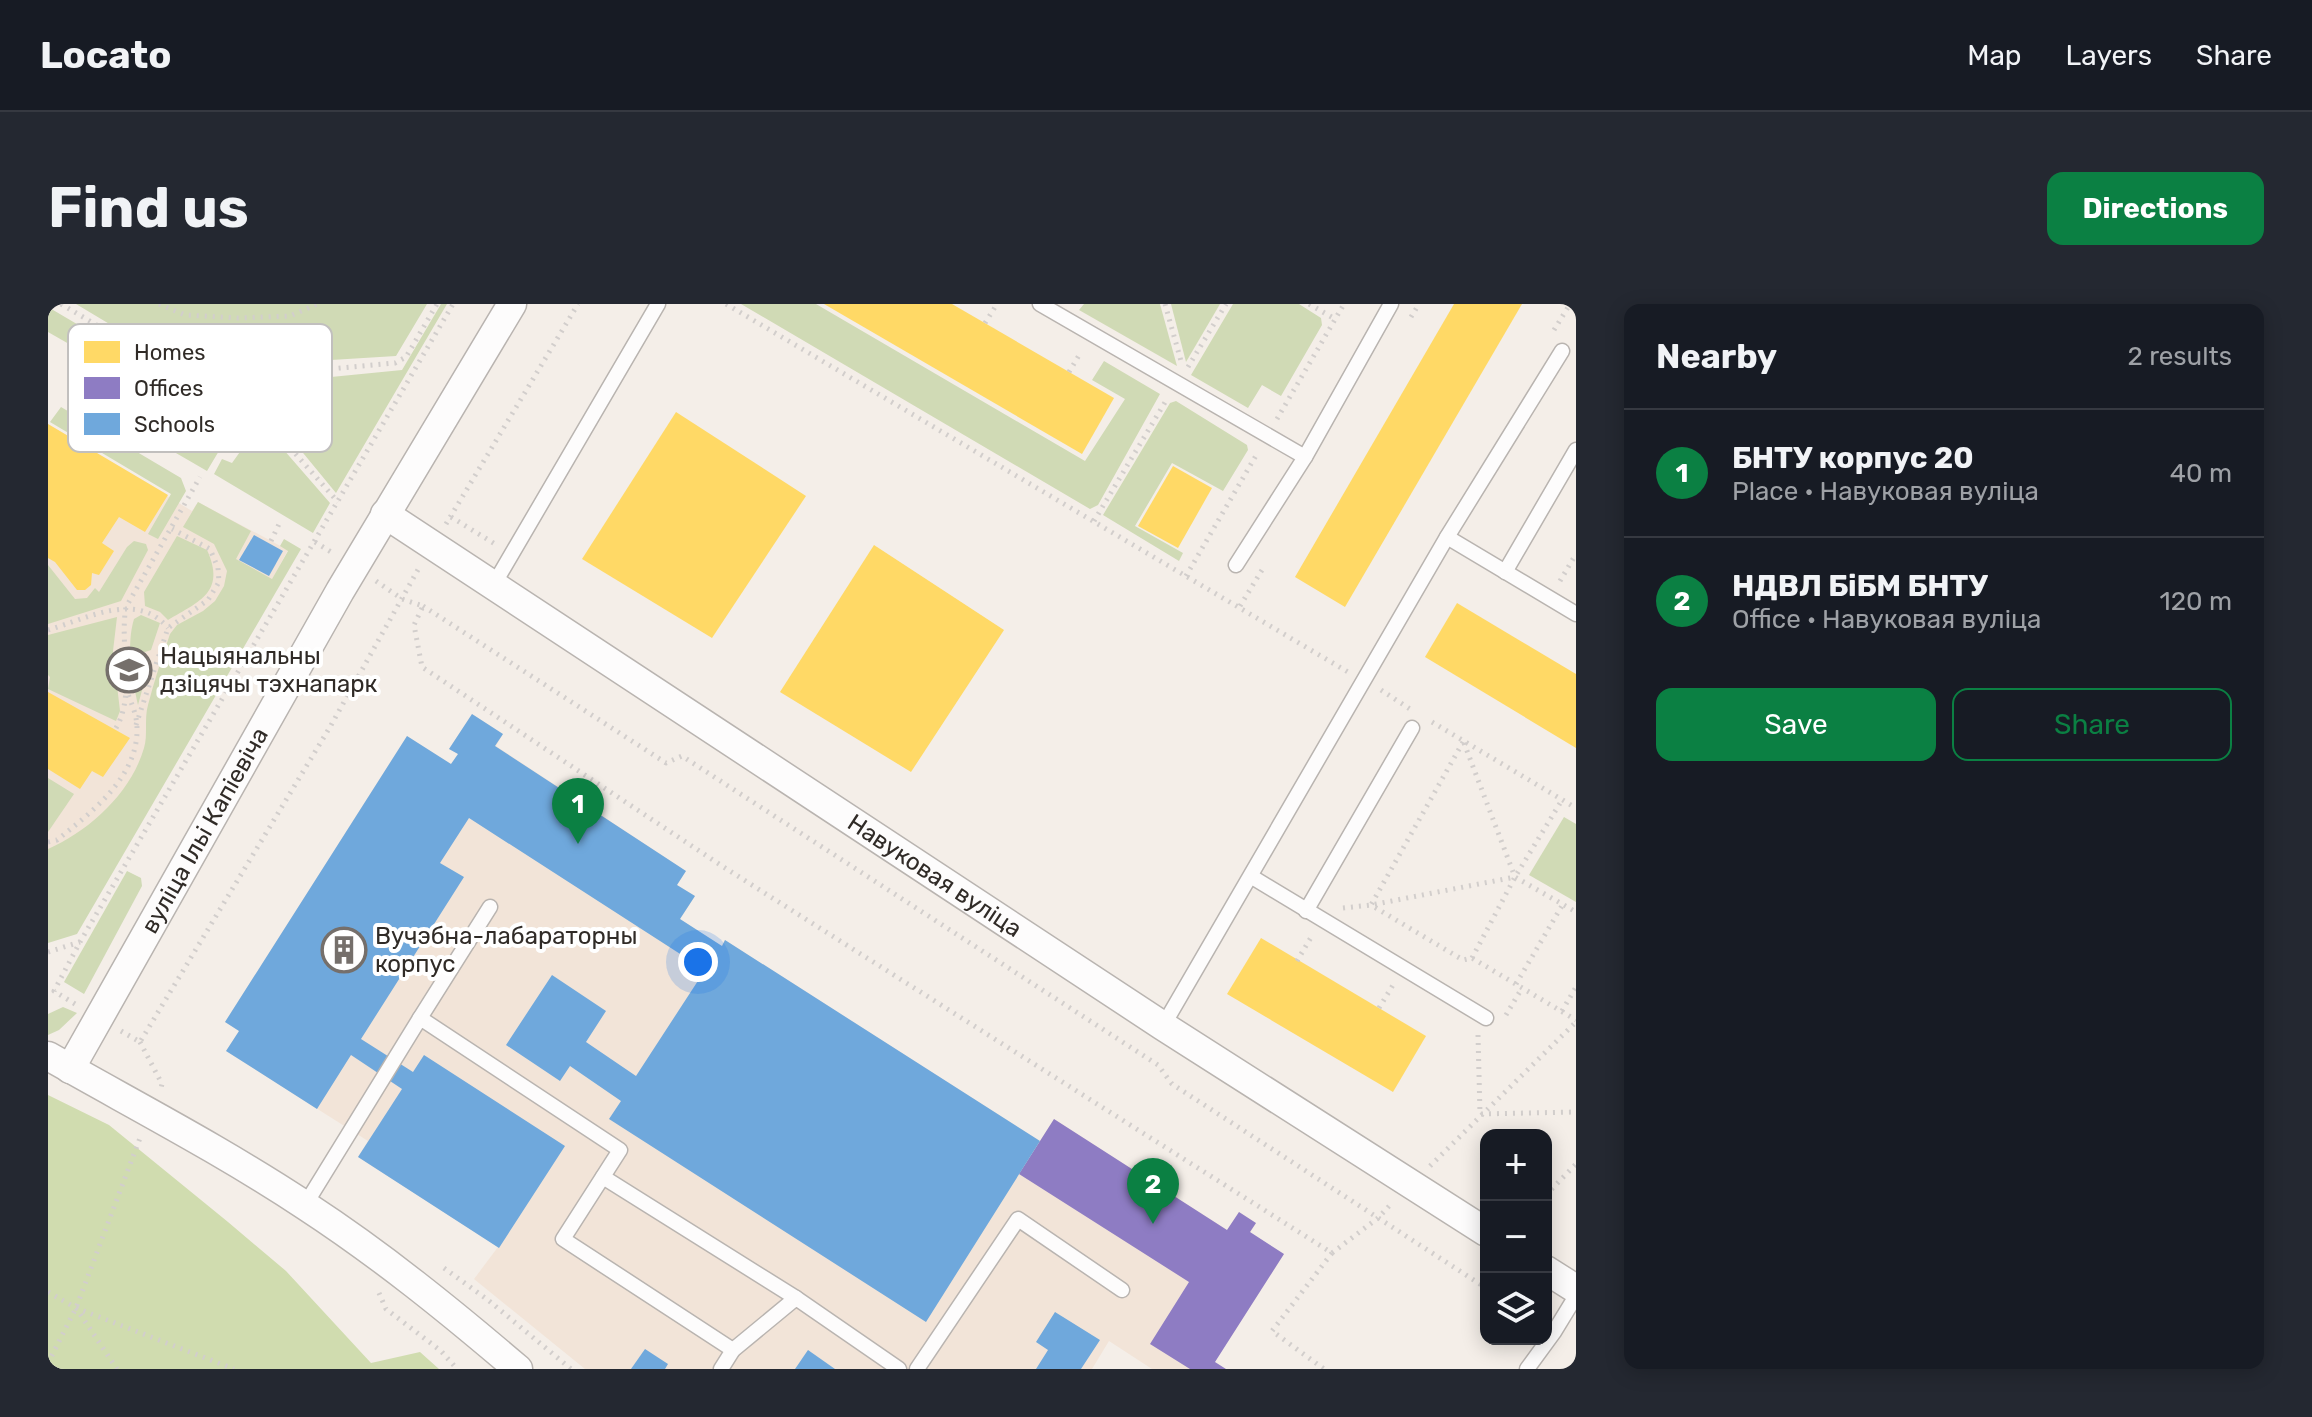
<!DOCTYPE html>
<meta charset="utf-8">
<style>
body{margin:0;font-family:Rubik,sans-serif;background:#242831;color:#f1f3f6}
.controls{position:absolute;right:24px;bottom:24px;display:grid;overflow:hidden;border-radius:16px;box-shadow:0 4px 20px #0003}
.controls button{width:72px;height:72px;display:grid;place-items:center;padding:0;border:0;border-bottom:2px solid #363941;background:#171b24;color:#f1f3f6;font:40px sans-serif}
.you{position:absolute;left:650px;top:658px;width:28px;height:28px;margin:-20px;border:6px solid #fff;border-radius:50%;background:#1a73e8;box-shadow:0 0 0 12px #1a73e833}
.badge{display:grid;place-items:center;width:52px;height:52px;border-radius:50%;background:#0b8043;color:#fff;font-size:26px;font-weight:700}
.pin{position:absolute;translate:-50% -66px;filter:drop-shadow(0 2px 4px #0008)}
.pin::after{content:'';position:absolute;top:42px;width:28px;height:24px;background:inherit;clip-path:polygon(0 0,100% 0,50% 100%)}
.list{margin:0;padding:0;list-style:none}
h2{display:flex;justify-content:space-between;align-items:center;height:104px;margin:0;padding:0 32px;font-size:34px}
h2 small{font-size:26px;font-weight:400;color:#9ea1a6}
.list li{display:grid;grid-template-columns:52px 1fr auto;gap:24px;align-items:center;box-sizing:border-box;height:128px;padding:0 32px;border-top:2px solid #363941}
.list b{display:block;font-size:30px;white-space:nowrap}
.list p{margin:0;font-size:26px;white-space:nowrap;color:#9ea1a6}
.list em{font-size:26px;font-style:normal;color:#9ea1a6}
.actions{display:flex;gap:16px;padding:24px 32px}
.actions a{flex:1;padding:18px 0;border:2px solid #0b8043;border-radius:16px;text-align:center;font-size:28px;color:#0b8043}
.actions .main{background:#0b8043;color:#fff}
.icon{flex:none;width:44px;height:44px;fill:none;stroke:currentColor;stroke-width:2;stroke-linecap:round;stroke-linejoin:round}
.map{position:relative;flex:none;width:1528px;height:1065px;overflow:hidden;border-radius:16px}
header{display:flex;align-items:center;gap:48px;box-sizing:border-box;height:112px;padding:0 40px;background:#171b24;border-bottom:2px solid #363941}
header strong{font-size:38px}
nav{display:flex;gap:44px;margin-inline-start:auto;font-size:28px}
.intro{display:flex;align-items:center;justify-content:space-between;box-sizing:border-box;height:192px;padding:0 48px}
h1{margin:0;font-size:56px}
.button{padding:20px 36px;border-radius:16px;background:#0b8043;color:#fff;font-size:28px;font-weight:700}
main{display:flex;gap:48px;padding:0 48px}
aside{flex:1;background:#171b24;border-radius:16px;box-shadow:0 4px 20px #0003}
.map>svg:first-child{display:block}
.built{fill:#f2e4d8}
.green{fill:#d0dab5}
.forest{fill:#d0dcaf}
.homes{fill:#ffd966}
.offices{fill:#8e7cc3}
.schools{fill:#6fa8dc}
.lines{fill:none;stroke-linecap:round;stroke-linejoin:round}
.lane-casing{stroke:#b9b4b0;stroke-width:17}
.street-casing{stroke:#b9b4b0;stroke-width:31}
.path{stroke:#d2cecc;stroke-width:5;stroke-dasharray:2 6;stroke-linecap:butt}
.lane{stroke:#fdfcfc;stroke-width:14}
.street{stroke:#fdfcfc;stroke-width:28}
.labels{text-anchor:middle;stroke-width:8;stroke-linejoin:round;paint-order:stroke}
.poi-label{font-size:24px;fill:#302b27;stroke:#fff;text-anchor:start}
.street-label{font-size:24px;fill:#302b27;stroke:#fff}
.key{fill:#fff;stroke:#c1bfbe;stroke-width:2}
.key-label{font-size:22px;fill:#302b27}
</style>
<header>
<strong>Locato</strong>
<nav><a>Map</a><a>Layers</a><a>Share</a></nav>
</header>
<div class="intro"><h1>Find us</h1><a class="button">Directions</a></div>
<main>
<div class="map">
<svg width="1528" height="1065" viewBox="0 0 1528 1065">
<rect width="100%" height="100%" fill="#f4eee8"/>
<!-- built -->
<g class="built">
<path d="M0,120L144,207L150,198L240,246L221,281L0,631Z"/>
<path d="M424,410L455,430L448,442L638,567L629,581L647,592L632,615L673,642L677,636L992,837L1006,815L1179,926L1191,908L1208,919L1202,929L1236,950L1162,1065H1104L1061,1037L1044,1065H537L426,975L450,943L310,853L320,837L178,747L191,727L177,718L359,432L403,460L410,450L401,445Z"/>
</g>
<!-- green -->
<g class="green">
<path d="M28,0H379L348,52L283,56L274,59C253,84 250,120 210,109Z"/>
<path d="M393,0H399L288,189L237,127C259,122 271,91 283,73L354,66Z"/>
<path d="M693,0H768L1037,157L1077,95L1044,76L1056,57L1112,90L1050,201L1042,205Z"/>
<path d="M1036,0H1112L1129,62L1031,6Z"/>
<path d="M1123,0H1172L1138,58Z"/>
<path d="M1185,0H1251L1273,14L1274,21L1233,92L1214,81L1200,104L1143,71Z"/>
<path d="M0,3L190,115L159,167L21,87L42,52L0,28Z"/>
<path d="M1128,97L1199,141L1200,146L1175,187L1124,159L1087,222L1135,249L1131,257L1055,211L1122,99Z"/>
<path d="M13,103L133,174L138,187L110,235L100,230L123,190L2,118Z"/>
<path d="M197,119L222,130L282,199L265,229L166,170L174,155L184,159L194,145L187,137Z"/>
<path d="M150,198L203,227L188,255L224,275L240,247L232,242L236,235L253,245L29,630L0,639V545C41,527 83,489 96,444C100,431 96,415 100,401C106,377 114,354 122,330L129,321L155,307L167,297L176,282L179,267L166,240L135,223Z"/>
<path d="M129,232L159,246C178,288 152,297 120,316L112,308L97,302L96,288Z"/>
<path d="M86,237L98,240L100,246L73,297L0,320V261L27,295L39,294L47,284L51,288L79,243Z"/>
<path d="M93,311L112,319L103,346L91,350L85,360L88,372L96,379L90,401C84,373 78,342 86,315Z"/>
<path d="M69,313L65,347L72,407L68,417L0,385L2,373L0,371V331Z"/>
<path d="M0,474L26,490L0,528Z"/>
<path d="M1516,513L1528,520V598L1481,571Z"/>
<path d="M79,567L93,574L94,582L36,690L16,678Z"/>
<path d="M15,703L29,709L11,726L0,731V710Z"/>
</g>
<!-- forest -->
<path class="forest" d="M0,791L61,821L180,918L238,967L323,1059L372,1048L391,1065H0Z"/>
<!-- homes -->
<g class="homes">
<path d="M776,0H904L1066,94L1034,150Z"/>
<path d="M1406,0H1474L1297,303L1247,273Z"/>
<path d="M628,108L758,192L664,334L534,255Z"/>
<path d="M0,120L120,191L97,228L71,213L54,239L66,247L51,271L44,269L43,281L37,286H29L7,258L0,254Z"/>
<path d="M1125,162L1164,184L1130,244L1090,222Z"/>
<path d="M826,241L956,326L863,468L732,388Z"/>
<path d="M1409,299L1528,370V444L1377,353Z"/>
<path d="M0,388L82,434L55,473L44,467L32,485L0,465Z"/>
<path d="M1213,634L1378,732L1345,788L1179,690Z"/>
</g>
<!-- offices -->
<path class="offices" d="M1006,815L1179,926L1191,908L1208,919L1202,928L1236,950L1167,1058L1178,1065H1142L1102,1040L1141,978L971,870Z"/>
<!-- schools -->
<g class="schools">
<path d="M206,231L235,247L221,272L191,256Z"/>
<path d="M424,410L455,430L447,442L638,567L629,581L647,592L632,615L674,642L677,636L992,837L878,1018L561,815L573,797L522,762L512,777L458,741L504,671L558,707L538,738L588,772L657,666L421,514L392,559L416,573L313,735L365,768L376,751L517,842L451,944L310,853L354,785L303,751L269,805L178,747L191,727L177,718L359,432L403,460L410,450L401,445Z"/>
<path d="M1007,1008L1052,1036L1033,1065H988L1000,1046L988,1038Z"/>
<path d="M597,1045L620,1060L617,1065H583Z"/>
<path d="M760,1046L787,1065H747Z"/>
</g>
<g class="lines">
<!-- lane casing -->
<g class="lane-casing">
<g id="lane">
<path d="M992,0L1257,153"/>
<path d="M1399,233L1528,310"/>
<path d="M1188,261L1257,153L1343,0"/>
<path d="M1457,268L1528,146"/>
<path d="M445,282L610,0"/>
<path d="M1204,573L1438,714"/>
<path d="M1258,607L1364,424"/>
<path d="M372,714L442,603"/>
<path d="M1115,722L1399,233L1514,47"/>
<path d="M555,873L748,994"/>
<path d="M257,901L372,714L572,846L515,935L685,1046"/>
<path d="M673,1065L685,1046L748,994L851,1065"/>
<path d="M869,1065L970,915L1074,986"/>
<path d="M1479,1065L1506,1028L1528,992"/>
</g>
</g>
<!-- street casing -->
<g class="street-casing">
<g id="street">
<path id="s1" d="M337,210L1115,722L1438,928"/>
<path d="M0,752C86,801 175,847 258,902C333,951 402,1007 470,1065"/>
<path id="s2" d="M22,765L292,287L464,0"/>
<path d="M1498,966L1528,985"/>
</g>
</g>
<!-- path -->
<g class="path">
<path d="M13,0L204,113L220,119L246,115L281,65L347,59L358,53L389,0"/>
<path d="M111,0L137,11L190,14L242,12L269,0"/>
<path d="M678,0L1300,368"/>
<path d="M1117,0L1133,57"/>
<path d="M1261,0L1287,15"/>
<path d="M1363,13L1371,0"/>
<path d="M937,19L949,0"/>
<path d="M1506,26L1522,0"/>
<path d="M1140,63L1178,0"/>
<path d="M1021,68L1033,48"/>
<path d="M1229,115L1296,0"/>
<path d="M221,120L290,198"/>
<path d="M403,213L447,240"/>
<path d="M1046,217L1119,95"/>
<path d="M398,220L530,0"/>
<path d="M223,237L232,218"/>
<path d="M267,238L283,248"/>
<path d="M1138,272L1210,148"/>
<path d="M328,277L354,295L375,302L366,321L374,363L674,562L1284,949L1224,1027L1276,1065"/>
<path d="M1512,277L1528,250"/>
<path d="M375,302L618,459L634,452L1110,761L1124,780L1438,984"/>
<path d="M1192,302L1214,266"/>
<path d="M0,326C38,315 89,286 120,324"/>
<path d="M1333,386L1362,405"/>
<path d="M1384,418L1528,504"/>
<path d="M88,421L120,324L160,296L171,278L170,264L162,245L124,225"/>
<path d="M68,424C88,390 71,341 78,303L152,173"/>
<path d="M1415,438L1323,601L1415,656L1424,654L1528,716"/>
<path d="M1416,439L1467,573L1528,608"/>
<path d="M0,538L9,536C45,507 97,468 88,414C86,404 81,394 78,384"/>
<path d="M1295,604L1323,601L1467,573"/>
<path d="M0,648L32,638"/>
<path d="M1424,654L1467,573L1514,496"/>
<path d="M1249,657L1265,630"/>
<path d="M1468,680L1515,600"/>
<path d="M27,700L6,687L32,638L405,0"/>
<path d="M1331,704L1345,681"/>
<path d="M1514,707L1528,683"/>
<path d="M1458,711L1474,684"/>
<path d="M73,727L92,738L282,423L372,262"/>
<path d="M1430,731L1432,810L1528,808"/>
<path d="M92,738L114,780L113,784"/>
<path d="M1382,862L1528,718"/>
<path d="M1498,891L1528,860"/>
<path d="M1284,949L1330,914L1344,899"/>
<path d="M396,964L440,996L523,1065"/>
<path d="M0,988L28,1004L69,1065"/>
<path d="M331,989L338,1005L393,1047L409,1065"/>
<path d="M28,1004L186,1065"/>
<path d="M0,1059L28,1004L92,834"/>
</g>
<!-- lane -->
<use href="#lane" class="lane"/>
<!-- street -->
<use href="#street" class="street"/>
</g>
<!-- icons -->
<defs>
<g id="university-ring" transform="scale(2.3)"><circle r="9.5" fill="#fff" stroke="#756f6b" stroke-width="1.5"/><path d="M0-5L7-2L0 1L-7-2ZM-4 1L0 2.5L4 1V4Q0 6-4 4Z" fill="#756f6b"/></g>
<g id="building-ring" transform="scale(2.3)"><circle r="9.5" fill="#fff" stroke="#756f6b" stroke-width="1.5"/><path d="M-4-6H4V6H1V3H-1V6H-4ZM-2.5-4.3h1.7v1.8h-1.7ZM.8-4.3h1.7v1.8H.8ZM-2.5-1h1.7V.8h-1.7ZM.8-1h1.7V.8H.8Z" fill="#756f6b"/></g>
</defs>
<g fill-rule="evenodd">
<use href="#university-ring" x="81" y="366"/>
<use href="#building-ring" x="296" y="646"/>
</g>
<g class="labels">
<!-- poi labels -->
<g class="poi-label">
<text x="112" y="360">Нацыянальны<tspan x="112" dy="28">дзіцячы тэхнапарк</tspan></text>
<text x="327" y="640">Вучэбна-лабараторны<tspan x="327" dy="28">корпус</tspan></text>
</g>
<!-- street labels -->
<g class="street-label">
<text dy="8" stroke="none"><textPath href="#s2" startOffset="274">вуліца Ільі Капіевіча</textPath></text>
<text dy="8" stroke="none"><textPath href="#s1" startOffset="658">Навуковая вуліца</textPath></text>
</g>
</g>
<!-- legend -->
<rect x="20" y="20" width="264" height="128" rx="12" class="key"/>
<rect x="36" y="37" width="36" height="22" fill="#ffd966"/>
<rect x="36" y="73" width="36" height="22" fill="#8e7cc3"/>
<rect x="36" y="109" width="36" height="22" fill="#6fa8dc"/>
<g class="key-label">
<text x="86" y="56">Homes</text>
<text x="86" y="92">Offices</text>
<text x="86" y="128">Schools</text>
</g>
</svg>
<div class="controls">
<button>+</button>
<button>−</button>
<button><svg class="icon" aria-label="layers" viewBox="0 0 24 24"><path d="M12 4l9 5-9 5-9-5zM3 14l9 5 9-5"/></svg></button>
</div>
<div class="you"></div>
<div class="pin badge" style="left:530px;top:540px">1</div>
<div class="pin badge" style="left:1105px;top:920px">2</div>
</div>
<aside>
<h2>Nearby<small>2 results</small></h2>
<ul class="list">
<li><span class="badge">1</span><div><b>БНТУ корпус 20</b><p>Place · Навуковая вуліца</p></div><em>40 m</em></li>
<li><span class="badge">2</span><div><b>НДВЛ БіБМ БНТУ</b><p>Office · Навуковая вуліца</p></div><em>120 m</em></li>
</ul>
<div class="actions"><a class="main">Save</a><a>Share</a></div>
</aside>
</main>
